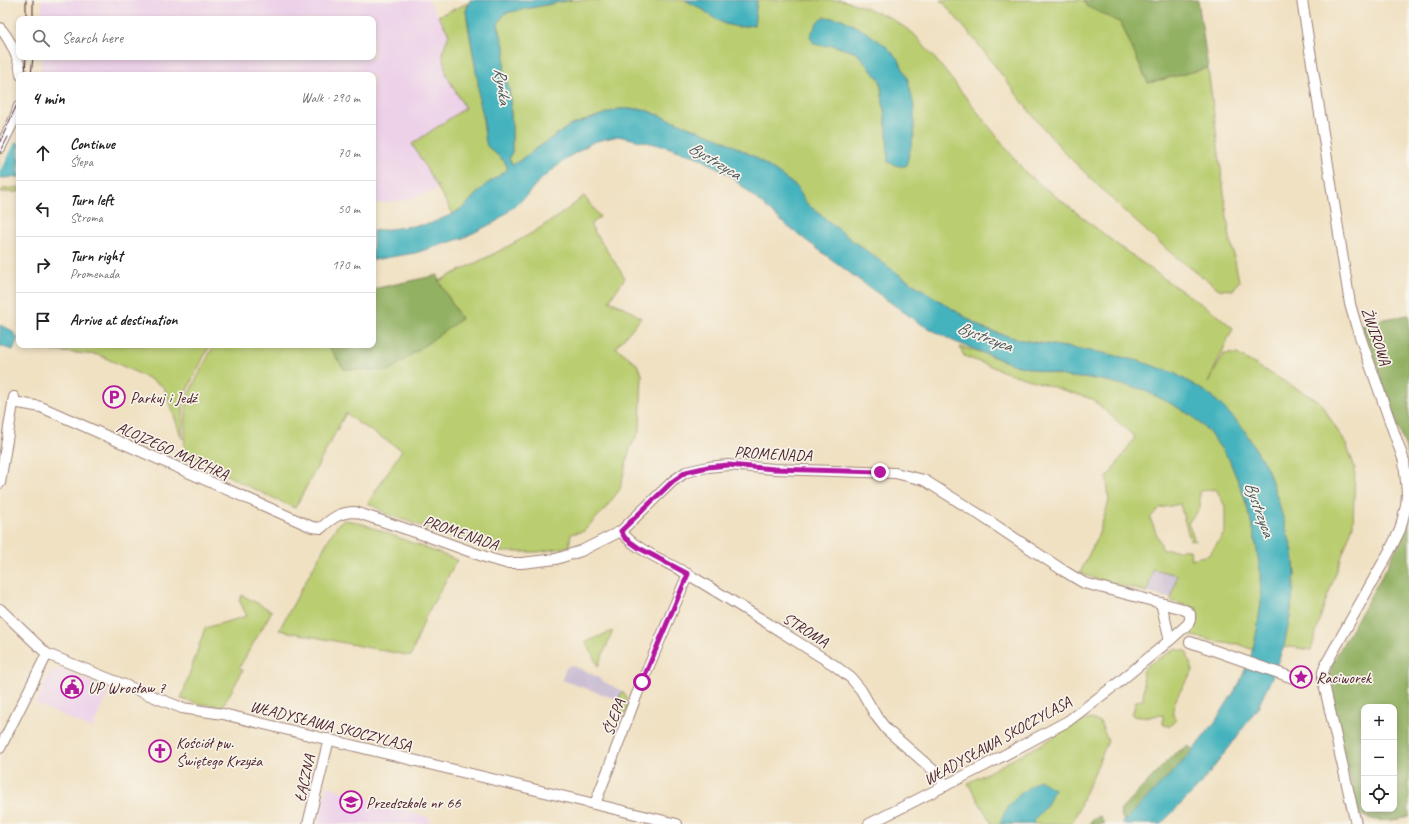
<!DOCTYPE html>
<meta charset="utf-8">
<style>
body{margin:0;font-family:Caveat,sans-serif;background:#f2f2f2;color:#202124}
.controls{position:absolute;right:12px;bottom:12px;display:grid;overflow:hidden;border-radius:8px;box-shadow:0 2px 6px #0003}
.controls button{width:36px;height:36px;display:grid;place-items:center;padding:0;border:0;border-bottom:1px solid #e0e0e0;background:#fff;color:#202124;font:20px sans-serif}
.stop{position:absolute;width:12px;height:12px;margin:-9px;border:3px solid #b5179e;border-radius:50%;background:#fff}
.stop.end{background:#b5179e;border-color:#fff;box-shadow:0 1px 4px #0008}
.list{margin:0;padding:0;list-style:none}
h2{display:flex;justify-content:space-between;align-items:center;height:52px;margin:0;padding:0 16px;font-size:17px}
h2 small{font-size:13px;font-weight:400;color:#757577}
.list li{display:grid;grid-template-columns:26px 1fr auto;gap:12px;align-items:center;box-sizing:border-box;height:56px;padding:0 16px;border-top:1px solid #e0e0e0}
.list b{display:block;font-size:15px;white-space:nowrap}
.list p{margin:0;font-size:13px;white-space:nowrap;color:#757577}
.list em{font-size:13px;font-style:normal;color:#757577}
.icon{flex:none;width:22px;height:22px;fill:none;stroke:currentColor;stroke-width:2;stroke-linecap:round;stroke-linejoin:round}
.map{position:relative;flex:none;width:1409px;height:824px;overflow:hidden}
.search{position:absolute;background:#fff;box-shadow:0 2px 6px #0003;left:16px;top:16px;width:360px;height:44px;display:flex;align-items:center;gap:10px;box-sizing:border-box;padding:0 14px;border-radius:8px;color:#757577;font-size:15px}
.panel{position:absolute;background:#fff;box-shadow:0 2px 6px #0003;left:16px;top:72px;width:360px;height:276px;border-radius:8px}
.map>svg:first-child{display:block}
.built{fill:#edd1e9}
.industrial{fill:#ccbfd4}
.green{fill:#bace71;stroke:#82764e;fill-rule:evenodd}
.forest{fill:#93b163;stroke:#6e6847;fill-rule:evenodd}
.water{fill:#44b3be;stroke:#476974}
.pier{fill:#f0e1c3}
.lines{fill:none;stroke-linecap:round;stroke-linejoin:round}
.street-casing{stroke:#9d8077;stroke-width:12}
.street{stroke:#fff;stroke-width:10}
.tram{stroke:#4a1f2b;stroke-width:1}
.route{stroke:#b5179e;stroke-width:5}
.labels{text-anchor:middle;stroke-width:3.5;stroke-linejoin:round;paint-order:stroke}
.street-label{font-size:16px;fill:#4a1f2b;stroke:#f7f3e8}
.poi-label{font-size:16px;fill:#4a1f2b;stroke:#f7f3e8;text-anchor:start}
.water-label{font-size:17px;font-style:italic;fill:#48535e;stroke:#f7f3e8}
</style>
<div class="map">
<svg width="1409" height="824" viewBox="0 0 1409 824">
<rect width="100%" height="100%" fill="#f7f3e8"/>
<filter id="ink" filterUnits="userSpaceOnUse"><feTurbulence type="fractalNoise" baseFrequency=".025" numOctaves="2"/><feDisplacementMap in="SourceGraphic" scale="8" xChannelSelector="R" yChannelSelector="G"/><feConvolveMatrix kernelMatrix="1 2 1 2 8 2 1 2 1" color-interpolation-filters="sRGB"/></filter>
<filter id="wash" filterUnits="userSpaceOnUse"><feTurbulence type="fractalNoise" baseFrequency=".012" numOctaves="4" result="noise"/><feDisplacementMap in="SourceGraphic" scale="16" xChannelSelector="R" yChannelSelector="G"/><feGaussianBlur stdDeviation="0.9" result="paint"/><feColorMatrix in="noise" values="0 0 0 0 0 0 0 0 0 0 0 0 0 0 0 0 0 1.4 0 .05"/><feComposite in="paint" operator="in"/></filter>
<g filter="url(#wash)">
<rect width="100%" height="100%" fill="#f0e1c3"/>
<!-- built -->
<g class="built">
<path d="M42,0H428L449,34L442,53L447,76L466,108L412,144L438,189L407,200L373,204V75H41V57H373V19H41Z"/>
<path d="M59,669L110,689L92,729L35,703L51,671Z"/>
<path d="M327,786L431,818L429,824H318Z"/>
</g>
<!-- industrial -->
<g class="industrial">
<path d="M1153,568L1177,575L1172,599L1147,592Z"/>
<path d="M571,665L594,675L604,682L622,691L619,700L562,680L566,668Z"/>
</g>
<!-- green -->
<g class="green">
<path d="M571,0H685L702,9L714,18L725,24L738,27L754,25L757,0H841L859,5L889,17L913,33L937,61L1026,173L1119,246L1170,283L1215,313L1233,328L1208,383L1224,354H1237L1320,402L1346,444L1355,468L1353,525L1323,609L1311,650L1284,646L1290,617L1295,575L1293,552L1275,491L1267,468L1243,428L1219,403L1204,391L1174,373L1139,362L1103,353L1021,340L984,329L901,276L853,241L806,203L797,187L755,157L721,139L643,109H619L569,126L513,165L509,159L512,152V127L509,89L504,73L505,50L498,24L505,13ZM818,21L908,80L888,162L887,131L880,80L857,53L832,45L814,30Z"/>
<path d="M941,0H1084L1087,6L1121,23L1148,83L1208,68L1229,232L1239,281L1233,290L1219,289L1172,254L1123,210L1069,157L1037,121L979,45Z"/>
<path d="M468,3L466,11L468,26L478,82L479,100L483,114V123L487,146L505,162L508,169L484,186L465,206L453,214L412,144L465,108L447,76L442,53L449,34L438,16Z"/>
<path d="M19,187V192H1L3,189Z"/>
<path d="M584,196L600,217L590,225L625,278L609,301L626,308L641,318L616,347L637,364L642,374L640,430L630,448L620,489L605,509L584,531L571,534L569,546L557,549L538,552H499L389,515L368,503L402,450L358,423L346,413L295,508L239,482L184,451L187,397L214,345H328L344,369L461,319L439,281C489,256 541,233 584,196Z"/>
<path d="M33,345H210L184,396L182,439L164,387L148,378L99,355L32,349Z"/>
<path d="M960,347L980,352L1015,365L1068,377L1097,379L1141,389L1168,402L1192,416L1208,431L1229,459L1244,496L1254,533L1260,569L1261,603L1257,631L1253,650L1239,644L1223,643L1189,635L1199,618L1196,607V609L1171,601L1177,575L1153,569L1147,592L1099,580L1080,573L1099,533L1109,501L1107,478L1135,437L1092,399L1008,373L964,356ZM1216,489L1225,506V532L1209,555L1191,559L1190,550H1163L1150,518L1160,508L1180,504L1190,540L1195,541L1188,523L1200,508V491Z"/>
<path d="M344,520L352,521L366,525L457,560L425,618L411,656L279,630L331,535L339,523Z"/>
<path d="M242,595L272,611L239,668L243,670L227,699L222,706L200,704L181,699L205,628L247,616L239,600Z"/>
<path d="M612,631V633L598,666L586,642Z"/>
<path d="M1175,649L1186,651L1193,671C1187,681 1173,699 1173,711C1173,715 1174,717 1176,720L1169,727L1163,723V715L1137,717L1132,715L1136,701L1143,700L1144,684L1142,671L1148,665Z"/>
<path d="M622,691C630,699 629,704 625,714L615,710Z"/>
<path d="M1091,719L1100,722L1108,741L1072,824H992L968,783L1040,745L1079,722Z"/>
</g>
<!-- forest -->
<g class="forest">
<path d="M1084,0H1198L1208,68L1148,83L1121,23L1086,6Z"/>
<path d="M438,275L439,281L461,319L389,371L344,369L328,345H373V289Z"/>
<path d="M1409,315V462L1408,454L1362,326L1372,321Z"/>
<path d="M1409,518V817C1391,821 1373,824 1358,812L1329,688C1329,677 1330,670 1334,660L1387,567L1403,535ZM1364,707H1394V809H1364Z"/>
<path d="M1188,746L1194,750L1189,755L1124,822L1120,811L1174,754Z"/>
<path d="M1100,816L1104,824H1089L1091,821Z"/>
</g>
<!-- water -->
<g class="water">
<path d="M470,0H571L505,13L498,24L505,50L504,72L509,89L512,127V152L509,159L513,165L569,126L619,109H643L721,139L755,157L797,187L806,203L853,241L901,276L984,329L1021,340L1103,353L1139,361L1174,373L1204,391L1219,403L1243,428L1267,468L1275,491L1293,552L1295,575L1290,617L1284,646L1272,677L1258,707L1231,745L1201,784L1161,824H1122L1189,755L1215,722L1239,684L1251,656L1257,631L1261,603L1260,569L1254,533L1244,496L1229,459L1208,431L1192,416L1168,402L1141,389L1097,379L1068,377L1015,365L953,341L919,323L862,282L787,226L728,174L698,157L664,146L618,136L593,142L567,158L538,182L524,198L497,221L463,238L415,253L373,260V231L429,224L453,214L465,206L484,186L508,169L505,162L487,146L485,138L483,114L479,100L478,82L466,11Z"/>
<path d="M685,0H757L754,25L738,27L725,24L714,18L702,9Z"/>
<path d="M825,17L842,19L866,32L886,46L899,60L908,80L914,106V135L906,166H898L888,162L887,131L880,80L857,53L832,45L823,46L814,44L810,36L818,21Z"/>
<path d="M0,143H19V177L0,178Z"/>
<path d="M0,325L11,330L18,338L13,350L0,346Z"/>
<path d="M1039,780L1054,789L1048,803L1032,824H1000C1005,804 1023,791 1039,780Z"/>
</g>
<!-- pier -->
<path class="pier" d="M0,141L15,142L0,173Z"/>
</g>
<g filter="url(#ink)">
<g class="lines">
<!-- street casing -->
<g class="street-casing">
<g id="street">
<path d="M1302,0L1350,304L1356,325L1404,461L1407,493L1406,506L1400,530L1389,552L1326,664L1323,672V680L1356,824"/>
<path d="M0,28C10,39 20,60 21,75"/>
<path d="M0,148L13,122L19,106"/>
<path d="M13,402L41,407L312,527L321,528C332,518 340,512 355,512L430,537L491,559L506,563H522L556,559L581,551L621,531L673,481L686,472L708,467L728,465L774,469L895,473L924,480L980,515L1064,571L1084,583L1180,608L1187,611L1190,614V620L1188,624L1170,640L1118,683L1068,721L984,766L869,824"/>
<path d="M0,483L14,397"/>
<path d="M621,531C633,549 670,563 689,575C738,604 786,635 834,665L851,678L861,690L876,716L887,730L940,776L945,786"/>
<path d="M1161,603L1170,640"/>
<path d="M0,609L47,654L182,708L223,714L677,824"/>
<path d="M1190,642L1299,680"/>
<path d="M0,748L47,654"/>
<path d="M595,804L637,694L688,574"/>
<path d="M308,824L329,739"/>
</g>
</g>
<!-- street -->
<use href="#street" class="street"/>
<!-- tram -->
<g class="tram">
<path d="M26,0V19"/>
<path d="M33,0V19"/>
<path d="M25,75L26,57"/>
<path d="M31,75L33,57"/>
<path d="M0,142L19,100"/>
<path d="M0,153L8,137"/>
</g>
</g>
</g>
<g class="lines" filter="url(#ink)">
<!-- route -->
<path class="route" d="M642,682L688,574L639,548L625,538L621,531L673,481L686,472L708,467L728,465L774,469L880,472"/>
</g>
<!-- icons -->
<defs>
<g id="parking-ring" transform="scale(1.15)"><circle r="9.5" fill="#f7f3e8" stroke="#b5179e" stroke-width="1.5"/><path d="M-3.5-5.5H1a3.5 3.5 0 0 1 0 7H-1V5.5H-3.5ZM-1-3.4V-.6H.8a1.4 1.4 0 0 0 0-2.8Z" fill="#b5179e"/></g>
<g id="sight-ring" transform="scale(1.15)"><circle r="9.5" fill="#f7f3e8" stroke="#b5179e" stroke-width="1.5"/><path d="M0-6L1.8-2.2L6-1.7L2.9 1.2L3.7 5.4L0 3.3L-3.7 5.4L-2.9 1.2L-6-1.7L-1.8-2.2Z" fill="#b5179e"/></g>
<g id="civic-ring" transform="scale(1.15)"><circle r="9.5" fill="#f7f3e8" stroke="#b5179e" stroke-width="1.5"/><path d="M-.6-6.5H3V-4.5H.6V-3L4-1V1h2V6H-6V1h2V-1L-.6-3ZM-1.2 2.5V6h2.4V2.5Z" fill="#b5179e"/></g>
<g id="church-ring" transform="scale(1.15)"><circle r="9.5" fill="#f7f3e8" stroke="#b5179e" stroke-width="1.5"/><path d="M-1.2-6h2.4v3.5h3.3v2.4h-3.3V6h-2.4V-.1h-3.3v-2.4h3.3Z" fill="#b5179e"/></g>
<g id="school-ring" transform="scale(1.15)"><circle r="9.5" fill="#f7f3e8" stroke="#b5179e" stroke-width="1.5"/><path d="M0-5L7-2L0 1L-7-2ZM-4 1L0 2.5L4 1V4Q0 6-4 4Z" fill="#b5179e"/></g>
</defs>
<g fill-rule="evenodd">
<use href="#parking-ring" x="114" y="397"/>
<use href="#sight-ring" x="1301" y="677"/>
<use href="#civic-ring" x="72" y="687"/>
<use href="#church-ring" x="160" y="751"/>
<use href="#school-ring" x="351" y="802"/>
</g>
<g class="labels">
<!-- street labels -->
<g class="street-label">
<text transform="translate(1377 336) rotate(71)" y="6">ŻWIROWA</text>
<text transform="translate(173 450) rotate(24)" y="6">ALOJZEGO MAJCHRA</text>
<text transform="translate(773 453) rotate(3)" y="6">PROMENADA</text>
<text transform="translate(461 532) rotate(19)" y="6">PROMENADA</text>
<text transform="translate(806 629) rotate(32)" y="6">STROMA</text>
<text transform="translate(613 717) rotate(-70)" y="6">ŚLEPA</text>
<text transform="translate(331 725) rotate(14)" y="6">WŁADYSŁAWA SKOCZYLASA</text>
<text transform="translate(997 740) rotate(-29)" y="6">WŁADYSŁAWA SKOCZYLASA</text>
<text transform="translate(304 778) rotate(-77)" y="6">ŁĄCZNA</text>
</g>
<!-- poi labels -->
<g class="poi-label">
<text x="130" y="403">Parkuj i Jedź</text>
<text x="1316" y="683">Raciworek</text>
<text x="88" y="693">UP Wrocław 7</text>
<text x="176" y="748">Kościół pw.<tspan x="176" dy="18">Świętego Krzyża</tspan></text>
<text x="366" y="808">Przedszkole nr 66</text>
</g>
<!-- water labels -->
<g class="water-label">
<text transform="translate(503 86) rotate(82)" y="6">Ryńka</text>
<text transform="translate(715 160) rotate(31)" y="6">Bystrzyca</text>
<text transform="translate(985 336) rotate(21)" y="6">Bystrzyca</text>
<text transform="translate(1260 509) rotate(70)" y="6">Bystrzyca</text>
</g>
</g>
</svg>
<div class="controls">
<button>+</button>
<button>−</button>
<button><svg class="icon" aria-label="locate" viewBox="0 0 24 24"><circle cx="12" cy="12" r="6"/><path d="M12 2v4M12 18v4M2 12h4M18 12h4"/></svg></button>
</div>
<div class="stop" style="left:642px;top:682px"></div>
<div class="stop end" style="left:880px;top:472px"></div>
<div class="search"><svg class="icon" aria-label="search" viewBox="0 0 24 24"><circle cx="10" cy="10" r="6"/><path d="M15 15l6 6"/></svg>Search here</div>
<section class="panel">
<h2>4 min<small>Walk · 290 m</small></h2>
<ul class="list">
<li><svg class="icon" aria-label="ahead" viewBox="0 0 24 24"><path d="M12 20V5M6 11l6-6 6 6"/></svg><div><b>Continue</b><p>Ślepa</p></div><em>70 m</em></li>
<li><svg class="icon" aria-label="left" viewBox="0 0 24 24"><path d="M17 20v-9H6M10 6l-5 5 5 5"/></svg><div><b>Turn left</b><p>Stroma</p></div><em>50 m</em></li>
<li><svg class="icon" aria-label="right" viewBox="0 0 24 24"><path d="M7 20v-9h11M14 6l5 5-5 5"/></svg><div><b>Turn right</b><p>Promenada</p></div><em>170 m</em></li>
<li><svg class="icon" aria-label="arrive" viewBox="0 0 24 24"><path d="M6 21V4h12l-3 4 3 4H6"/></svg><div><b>Arrive at destination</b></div></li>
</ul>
</section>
</div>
